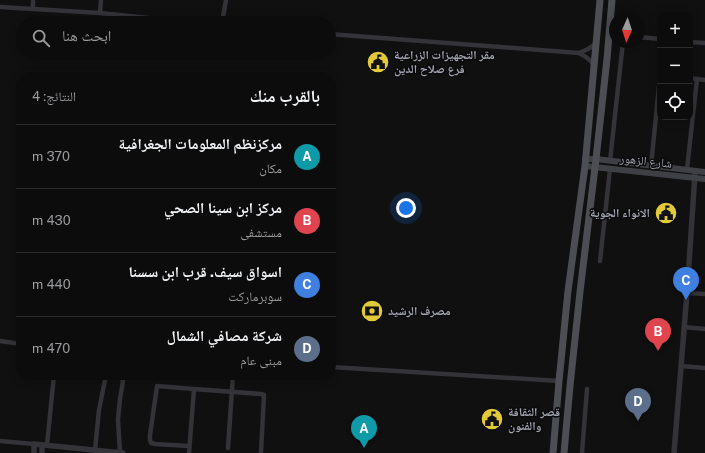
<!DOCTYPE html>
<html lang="ar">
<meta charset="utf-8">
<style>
body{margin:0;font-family:"Public Sans","Noto Naskh Arabic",sans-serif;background:#151516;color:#f1f3f6;direction:rtl}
.controls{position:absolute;right:12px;top:12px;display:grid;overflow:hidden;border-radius:8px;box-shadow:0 2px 10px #0003}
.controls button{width:36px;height:36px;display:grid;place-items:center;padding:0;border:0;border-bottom:1px solid #2c2c2e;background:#0c0c0d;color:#f1f3f6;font:20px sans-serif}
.compass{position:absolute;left:609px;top:12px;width:36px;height:36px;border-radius:50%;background:#0c0c0d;box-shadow:0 2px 10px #0003;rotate:183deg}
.you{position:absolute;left:406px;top:208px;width:14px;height:14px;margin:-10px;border:3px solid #fff;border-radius:50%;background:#1a73e8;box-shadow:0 0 0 6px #1a73e833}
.badge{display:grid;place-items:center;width:26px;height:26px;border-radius:50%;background:#db2777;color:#fff;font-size:13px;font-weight:700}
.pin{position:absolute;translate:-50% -33px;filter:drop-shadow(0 1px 2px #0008)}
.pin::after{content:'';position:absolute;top:21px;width:14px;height:12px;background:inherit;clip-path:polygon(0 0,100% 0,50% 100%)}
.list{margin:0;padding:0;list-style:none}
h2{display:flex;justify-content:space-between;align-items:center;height:52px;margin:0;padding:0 16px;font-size:17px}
h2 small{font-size:13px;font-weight:400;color:#9a9b9d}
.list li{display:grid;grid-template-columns:26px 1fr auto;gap:12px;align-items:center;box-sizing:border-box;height:64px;padding:0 16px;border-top:1px solid #2c2c2e}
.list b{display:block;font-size:15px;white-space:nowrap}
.list p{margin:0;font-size:13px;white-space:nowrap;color:#9a9b9d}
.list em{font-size:13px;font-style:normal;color:#9a9b9d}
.icon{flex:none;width:22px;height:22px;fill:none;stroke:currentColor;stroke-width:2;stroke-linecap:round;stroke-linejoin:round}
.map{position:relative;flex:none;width:705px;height:453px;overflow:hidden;direction:ltr}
.search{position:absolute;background:#0c0c0d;box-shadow:0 2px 10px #0003;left:16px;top:16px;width:320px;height:44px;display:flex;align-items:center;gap:10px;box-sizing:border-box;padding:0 14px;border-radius:22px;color:#9a9b9d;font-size:15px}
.panel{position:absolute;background:#0c0c0d;box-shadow:0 2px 10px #0003;left:16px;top:72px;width:320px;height:308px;border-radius:16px;direction:rtl}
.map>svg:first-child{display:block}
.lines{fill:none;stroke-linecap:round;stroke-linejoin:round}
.minor{stroke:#333338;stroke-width:4.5}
.tertiary{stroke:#333338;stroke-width:5.5}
.secondary{stroke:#3f4046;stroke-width:6}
.primary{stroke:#4d4e54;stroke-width:7}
.labels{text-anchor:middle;stroke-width:3;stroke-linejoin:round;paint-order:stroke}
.poi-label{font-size:12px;font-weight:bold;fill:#a2a4b1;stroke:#0b0b0c;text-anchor:start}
.street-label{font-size:12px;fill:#a2a4b1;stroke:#0b0b0c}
</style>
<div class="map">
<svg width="705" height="453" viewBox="0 0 705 453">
<rect width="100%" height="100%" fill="#101011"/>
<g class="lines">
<!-- minor -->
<g class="minor">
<path d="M0,7L100,13L197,23"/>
<path d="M33,9V0"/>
<path d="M100,13L101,0"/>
<path d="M222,23L226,0"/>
<path d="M329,34L579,53C585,56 590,59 594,65"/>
<path d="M639,37L660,39"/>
<path d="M690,42L705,43"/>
<path d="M579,53L588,49L596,44"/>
<path d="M690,78L705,80"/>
<path d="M610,161L623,42"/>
<path d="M651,166L660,76"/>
<path d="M687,169L697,79"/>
<path d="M600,261L610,169"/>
<path d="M687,293L705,294"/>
<path d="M684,327L705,329"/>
<path d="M0,341L21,344"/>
<path d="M681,366L705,368"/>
<path d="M331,367L559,381"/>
<path d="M0,441L34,444"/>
<path d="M47,445L54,375"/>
<path d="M189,446L155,444L151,443L150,440V435L157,386L194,389"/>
<path d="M228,448L233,375"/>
<path d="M95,450L99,410L106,375"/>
<path d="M120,453L118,419L120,399L123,381L121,375"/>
<path d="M189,453L194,389L261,394L264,395L261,452"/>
<path d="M582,453L587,389"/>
</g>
<!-- tertiary -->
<g class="tertiary">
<path d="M34,453V444L123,453"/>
<path d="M42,453V445"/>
<path d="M674,453L687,293L695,174"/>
</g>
<!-- secondary -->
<g class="secondary">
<path d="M585,159H596L705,172"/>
<path d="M585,166L705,179"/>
</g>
<!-- primary -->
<g class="primary">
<path d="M553,453L559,381L568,291L585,166L600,0"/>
<path d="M564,453L570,386L580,292L596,159L607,59L612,0"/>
</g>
</g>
<!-- icons -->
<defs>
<g id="civic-disc" transform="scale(1.15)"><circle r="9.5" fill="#e1c938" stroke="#0b0b0c"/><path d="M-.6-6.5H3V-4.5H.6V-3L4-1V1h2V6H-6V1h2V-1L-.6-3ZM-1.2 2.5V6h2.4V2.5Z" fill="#111"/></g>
<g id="bank-disc" transform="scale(1.15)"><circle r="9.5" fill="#e1c938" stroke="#0b0b0c"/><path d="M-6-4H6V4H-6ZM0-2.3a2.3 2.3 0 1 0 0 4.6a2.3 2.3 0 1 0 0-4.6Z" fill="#111"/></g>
</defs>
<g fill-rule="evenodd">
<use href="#civic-disc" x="378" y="62"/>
<use href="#civic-disc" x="666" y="213"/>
<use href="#bank-disc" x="372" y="311"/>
<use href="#civic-disc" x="492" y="419"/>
</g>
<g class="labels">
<!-- poi labels -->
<g class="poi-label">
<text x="394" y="59">مقر التجهيزات الزراعية<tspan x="394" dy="14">فرع صلاح الدين</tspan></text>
<text x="650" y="217" text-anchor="end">الانواء الجوية</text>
<text x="388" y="315">مصرف الرشيد</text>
<text x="508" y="416">قصر الثقافة<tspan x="508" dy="14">والفنون</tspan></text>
</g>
<!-- street labels -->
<g class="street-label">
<text transform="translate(646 161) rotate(6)" y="4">شارع الزهور</text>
</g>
</g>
</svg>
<div class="controls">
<button>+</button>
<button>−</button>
<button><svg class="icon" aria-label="locate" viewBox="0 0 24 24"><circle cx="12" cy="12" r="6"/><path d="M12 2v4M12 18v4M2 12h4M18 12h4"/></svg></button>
</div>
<svg class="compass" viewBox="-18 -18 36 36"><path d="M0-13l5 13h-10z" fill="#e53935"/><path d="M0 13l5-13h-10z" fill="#9a9b9d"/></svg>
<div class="you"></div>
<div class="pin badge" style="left:364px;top:448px;background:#0f9aa8">A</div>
<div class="pin badge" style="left:658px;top:351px;background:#e0444e">B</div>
<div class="pin badge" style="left:686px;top:300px;background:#3f7fe0">C</div>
<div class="pin badge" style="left:638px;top:421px;background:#5c6f8a">D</div>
<div class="search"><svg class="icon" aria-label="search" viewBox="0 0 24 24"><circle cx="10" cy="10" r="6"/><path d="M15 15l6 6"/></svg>ابحث هنا</div>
<section class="panel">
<h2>بالقرب منك<small>النتائج: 4</small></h2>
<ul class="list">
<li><span class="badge" style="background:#0f9aa8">A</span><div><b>مركزنظم المعلومات الجغرافية</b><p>مكان</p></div><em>370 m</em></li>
<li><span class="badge" style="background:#e0444e">B</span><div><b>مركز ابن سينا الصحي</b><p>مستشفى</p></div><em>430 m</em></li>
<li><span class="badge" style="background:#3f7fe0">C</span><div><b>اسواق سيف. قرب ابن سسنا</b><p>سوبرماركت</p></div><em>440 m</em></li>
<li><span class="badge" style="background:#5c6f8a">D</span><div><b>شركة مصافي الشمال</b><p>مبنى عام</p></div><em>470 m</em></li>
</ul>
</section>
</div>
